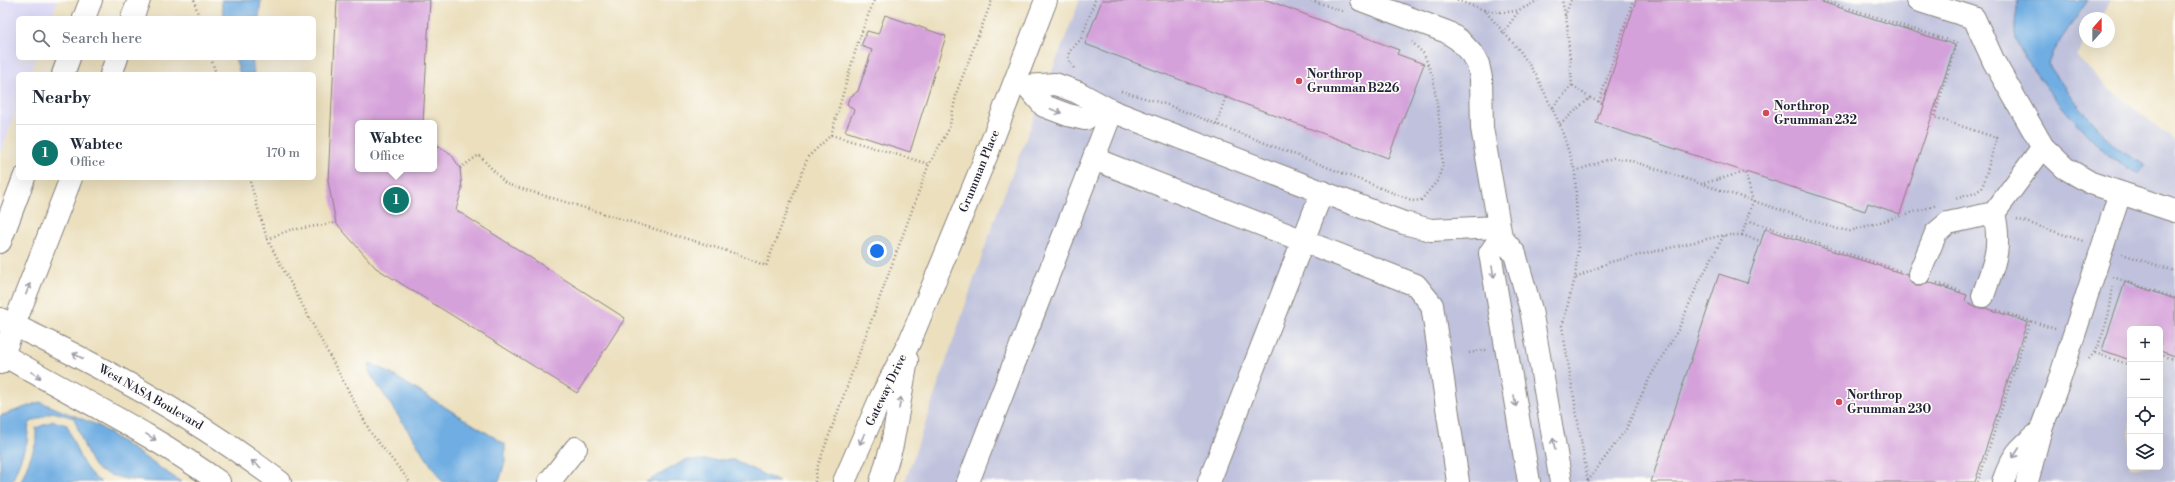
<!DOCTYPE html>
<meta charset="utf-8">
<style>
body{margin:0;font-family:"Libre Bodoni",serif;background:#f6f6f7;color:#1f2937}
.controls{position:absolute;right:12px;bottom:12px;display:grid;overflow:hidden;border-radius:6px;box-shadow:0 4px 16px #0002}
.controls button{width:36px;height:36px;display:grid;place-items:center;padding:0;border:0;border-bottom:1px solid #e0e1e3;background:#fff;color:#1f2937;font:20px sans-serif}
.compass{position:absolute;left:2079px;top:12px;width:36px;height:36px;border-radius:50%;background:#fff;box-shadow:0 4px 16px #0002;rotate:21deg}
.you{position:absolute;left:877px;top:251px;width:14px;height:14px;margin:-10px;border:3px solid #fff;border-radius:50%;background:#1a73e8;box-shadow:0 0 0 6px #1a73e833}
.badge{display:grid;place-items:center;width:26px;height:26px;border-radius:50%;background:#0f766e;color:#fff;font-size:13px;font-weight:700}
.pin{position:absolute;translate:-50% -50%;border:2px solid #fff;box-shadow:0 1px 4px #0006}
.popup{position:absolute;left:355px;top:120px;width:82px;height:52px;box-sizing:border-box;display:grid;place-content:center;border-radius:6px;background:#fff;filter:drop-shadow(0 1px 3px #0005);font-size:13px;white-space:nowrap;color:#747a83}
.popup b{font-size:15px;color:#1f2937}
.popup::after{content:'';position:absolute;left:50%;top:100%;margin-left:-8px;border:8px solid transparent;border-top-color:#fff}
.list{margin:0;padding:0;list-style:none}
h2{display:flex;justify-content:space-between;align-items:center;height:52px;margin:0;padding:0 16px;font-size:17px}
h2 small{font-size:13px;font-weight:400;color:#747a83}
.list li{display:grid;grid-template-columns:26px 1fr auto;gap:12px;align-items:center;box-sizing:border-box;height:56px;padding:0 16px;border-top:1px solid #e0e1e3}
.list b{display:block;font-size:15px;white-space:nowrap}
.list p{margin:0;font-size:13px;white-space:nowrap;color:#747a83}
.list em{font-size:13px;font-style:normal;color:#747a83}
.icon{flex:none;width:22px;height:22px;fill:none;stroke:currentColor;stroke-width:2;stroke-linecap:round;stroke-linejoin:round}
.map{position:relative;flex:none;width:2175px;height:482px;overflow:hidden}
.search{position:absolute;background:#fff;box-shadow:0 4px 16px #0002;left:16px;top:16px;width:300px;height:44px;display:flex;align-items:center;gap:10px;box-sizing:border-box;padding:0 14px;border-radius:6px;color:#747a83;font-size:15px}
.panel{position:absolute;background:#fff;box-shadow:0 4px 16px #0002;left:16px;top:72px;width:300px;height:108px;border-radius:6px}
.map>svg:first-child{display:block}
.built{fill:#d9d6f7}
.industrial{fill:#c0c2dd;fill-rule:evenodd}
.water{fill:#70ade2;stroke:#49688e}
.building{fill:#d5a1da}
.lines{fill:none;stroke-linecap:round;stroke-linejoin:round}
.minor-casing{stroke:#86807c;stroke-width:24}
.major-casing{stroke:#86807c;stroke-width:24}
.path{stroke:#86807c;stroke-width:2.5;stroke-dasharray:1 3;stroke-linecap:butt}
.minor{stroke:#fff;stroke-width:22}
.major{stroke:#fff;stroke-width:22}
.oneway{stroke:#9c9ca7}
.poi-dot{fill:#d1495b;stroke:#fdfcf7;stroke-width:1.5}
.labels{text-anchor:middle;stroke-width:3.5;stroke-linejoin:round;paint-order:stroke}
.poi-label{font-size:12px;font-weight:bold;fill:#22223b;stroke:#fdfcf7;text-anchor:start}
.street-label{font-size:12px;fill:#22223b;stroke:#fdfcf7}
</style>
<div class="map">
<svg width="2175" height="482" viewBox="0 0 2175 482">
<rect width="100%" height="100%" fill="#fdfcf7"/>
<filter id="ink" filterUnits="userSpaceOnUse"><feTurbulence type="fractalNoise" baseFrequency=".025" numOctaves="2"/><feDisplacementMap in="SourceGraphic" scale="8" xChannelSelector="R" yChannelSelector="G"/><feConvolveMatrix kernelMatrix="1 2 1 2 8 2 1 2 1" color-interpolation-filters="sRGB"/></filter>
<filter id="wash" filterUnits="userSpaceOnUse"><feTurbulence type="fractalNoise" baseFrequency=".012" numOctaves="4" result="noise"/><feDisplacementMap in="SourceGraphic" scale="16" xChannelSelector="R" yChannelSelector="G"/><feGaussianBlur stdDeviation="0.9" result="paint"/><feColorMatrix in="noise" values="0 0 0 0 0 0 0 0 0 0 0 0 0 0 0 0 0 1.4 0 .05"/><feComposite in="paint" operator="in"/></filter>
<g filter="url(#wash)">
<rect width="100%" height="100%" fill="#ebdfbd"/>
<!-- built -->
<path class="built" d="M0,0H58L51,18H18V58H36L30,74H18V106L0,154Z"/>
<!-- industrial -->
<path class="industrial" d="M1080,0H2111L2100,18H2085V41L2076,56L2109,89L2175,141V482H905L996,215ZM2130,329H2160V467H2130Z"/>
<!-- water -->
<g class="water">
<path d="M221,0H261L259,18H224Z"/>
<path d="M2018,0H2088L2053,51L2048,64L2072,98L2117,149L2145,165L2138,174C2129,168 2117,163 2109,156C2085,134 2026,70 2016,39C2013,28 2017,12 2018,0Z"/>
<path d="M235,58H252L254,74H240Z"/>
<path d="M370,363L383,369L505,444V462L499,482H443L441,480L369,372Z"/>
<path d="M40,402L97,425L181,482C155,482 118,482 97,469C88,461 79,431 74,418L53,412L29,423L27,442L12,482H0V416Z"/>
<path d="M53,421L67,425C75,445 82,471 101,482H21L36,443V428Z"/>
<path d="M686,460H733L779,482H646Z"/>
</g>
<g id="blocks">
<!-- building -->
<g class="building">
<path d="M337,0H430L423,123H358V169H434V143L451,154L460,168L462,189L456,210L625,318L577,393L376,268L336,223L328,181Z"/>
<path d="M1102,0H1267L1399,50L1397,54L1424,64L1388,158L1085,44Z"/>
<path d="M1636,0H1816L1955,45L1900,214L1868,203L1865,211L1596,123Z"/>
<path d="M885,15L946,36L910,152L845,131L854,110L847,104L849,98L858,91L872,50L861,46L867,31L878,34Z"/>
<path d="M1765,229L1907,275L1909,281L1915,286H1921L1928,282L1967,295L1965,301L1979,308H1986L2027,322L1975,482H1651L1719,274L1747,283Z"/>
<path d="M2125,282L2175,299V356L2160,351V329H2130V360L2102,350Z"/>
</g>
</g>
</g>
<g filter="url(#ink)">
<use href="#blocks" fill-opacity="0" stroke="#86807c" stroke-width="1"/>
<g class="lines">
<!-- minor casing -->
<g class="minor-casing">
<g id="minor">
<path d="M1361,0L1447,32L1459,40L1471,53L1478,64L1481,78L1482,128L1501,237L1515,254L1531,310L1561,482"/>
<path d="M1917,0L1974,18L1994,62L2043,147L2065,168L2091,183L2175,211"/>
<path d="M1015,82L1027,86L1055,84L1077,92L1112,111L1322,192L1209,482"/>
<path d="M1027,86L1044,106L1068,115L1085,119L1103,107"/>
<path d="M1094,159L1416,285L1432,305L1458,482"/>
<path d="M1322,192L1404,223L1431,230L1499,227"/>
<path d="M1501,237L1490,253L1529,482"/>
<path d="M1919,274L1936,233L1948,223L1994,213L2043,147"/>
<path d="M1983,296C1994,263 2002,249 1994,213"/>
<path d="M0,363L14,325"/>
<path d="M549,482L576,448"/>
<path d="M844,482L881,397L910,341L987,154L1046,0"/>
<path d="M881,482L892,445L907,360"/>
<path d="M968,482L1112,111"/>
<path d="M2003,482C2012,456 2018,449 2040,432"/>
<path d="M2027,482L2040,432L2059,381L2120,193"/>
</g>
</g>
<!-- major casing -->
<g class="major-casing">
<g id="major">
<path d="M84,18L91,0"/>
<path d="M132,18L139,0"/>
<path d="M63,74L69,58"/>
<path d="M111,74L117,58"/>
<path d="M0,242L24,178"/>
<path d="M0,319C99,364 193,416 280,482"/>
<path d="M14,325L71,178"/>
<path d="M0,353C73,396 150,432 219,482"/>
</g>
</g>
<!-- path -->
<g class="path">
<path d="M194,0L199,18"/>
<path d="M1311,0L1344,12"/>
<path d="M1457,0L1484,10L1520,51L1536,75L1560,125L1575,171L1578,247L1575,278L1562,326L1588,482"/>
<path d="M1823,0L1957,43L1934,117L1997,138L1982,188L1975,193L1955,199"/>
<path d="M1484,10C1507,14 1518,13 1538,0"/>
<path d="M1565,16L1571,0"/>
<path d="M1503,33L1518,12"/>
<path d="M211,58L216,74"/>
<path d="M1074,68L1068,59L1069,52L1081,39L1095,0"/>
<path d="M1121,91L1165,104L1414,201L1421,200L1438,180L1442,167L1443,146L1433,78L1424,54L1412,42"/>
<path d="M1590,98L1602,103"/>
<path d="M1599,102L1633,0"/>
<path d="M1553,107L1572,85L1567,24L1562,0"/>
<path d="M1560,124L1590,98L1572,85"/>
<path d="M1216,125L1226,97"/>
<path d="M831,135L929,164"/>
<path d="M460,168L479,155L506,184L737,254L766,266L808,157L831,135L858,42L874,0"/>
<path d="M1575,171L1613,158L1629,160L1838,229L1850,231L1937,205"/>
<path d="M249,178L267,239L371,433L410,482"/>
<path d="M2017,219L2083,241"/>
<path d="M1747,220L1900,271"/>
<path d="M1742,235L1761,241"/>
<path d="M267,239L290,230L336,223"/>
<path d="M2122,254L2175,271"/>
<path d="M2113,277L2175,298"/>
<path d="M1576,278L1610,262L1724,235H1742L1753,201L1745,172L1701,184"/>
<path d="M1937,283L1963,292"/>
<path d="M1997,310L2055,329"/>
<path d="M1469,353L1487,350"/>
<path d="M2095,353L2130,365"/>
<path d="M2160,357L2161,355L2175,360"/>
<path d="M2089,359C2102,345 2113,305 2112,285"/>
<path d="M1588,481L1626,429L1650,377L1678,330L1697,286L1724,235"/>
<path d="M815,482L817,468L929,164L949,129L957,91L992,0"/>
<path d="M1978,482L2030,321"/>
</g>
<!-- minor -->
<use href="#minor" class="minor"/>
<!-- major -->
<use href="#major" class="major"/>
</g>
<!-- one-way arrows -->
<defs><path id="oneway-shaft" d="M-6 0H5M1.5-3L5.5 0L1.5 3" fill="none" stroke-width="1.6" stroke-linecap="round" stroke-linejoin="round"/></defs>
<g class="oneway">
<use href="#oneway-shaft" transform="translate(1056 111) rotate(22)"/>
<use href="#oneway-shaft" transform="translate(1493 272) rotate(80)"/>
<use href="#oneway-shaft" transform="translate(28 289) rotate(-69)"/>
<use href="#oneway-shaft" transform="translate(78 356) rotate(-153)"/>
<use href="#oneway-shaft" transform="translate(36 375) rotate(31)"/>
<use href="#oneway-shaft" transform="translate(1515 401) rotate(80)"/>
<use href="#oneway-shaft" transform="translate(900 403) rotate(-80)"/>
<use href="#oneway-shaft" transform="translate(151 437) rotate(32)"/>
<use href="#oneway-shaft" transform="translate(862 439) rotate(114)"/>
<use href="#oneway-shaft" transform="translate(1554 444) rotate(-100)"/>
<use href="#oneway-shaft" transform="translate(2016 453) rotate(123)"/>
<use href="#oneway-shaft" transform="translate(256 464) rotate(-144)"/>
</g>
</g>
<!-- markers -->
<g class="poi-dot">
<circle cx="1299" cy="81" r="4"/>
<circle cx="1766" cy="113" r="4"/>
<circle cx="1839" cy="402" r="4"/>
</g>
<g class="labels">
<!-- poi labels -->
<g class="poi-label">
<text x="1307" y="78">Northrop<tspan x="1307" dy="14">Grumman B226</tspan></text>
<text x="1774" y="110">Northrop<tspan x="1774" dy="14">Grumman 232</tspan></text>
<text x="1847" y="399">Northrop<tspan x="1847" dy="14">Grumman 230</tspan></text>
</g>
<!-- street labels -->
<g class="street-label">
<text transform="translate(979 171) rotate(-68)" y="4">Grumman Place</text>
<text transform="translate(886 390) rotate(-64)" y="4">Gateway Drive</text>
<text transform="translate(151 397) rotate(30)" y="4">West NASA Boulevard</text>
</g>
</g>
</svg>
<div class="controls">
<button>+</button>
<button>−</button>
<button><svg class="icon" aria-label="locate" viewBox="0 0 24 24"><circle cx="12" cy="12" r="6"/><path d="M12 2v4M12 18v4M2 12h4M18 12h4"/></svg></button>
<button><svg class="icon" aria-label="layers" viewBox="0 0 24 24"><path d="M12 4l9 5-9 5-9-5zM3 14l9 5 9-5"/></svg></button>
</div>
<svg class="compass" viewBox="-18 -18 36 36"><path d="M0-13l5 13h-10z" fill="#e53935"/><path d="M0 13l5-13h-10z" fill="#747a83"/></svg>
<div class="you"></div>
<div class="pin badge" style="left:396px;top:200px">1</div>
<div class="popup"><b>Wabtec</b>Office</div>
<div class="search"><svg class="icon" aria-label="search" viewBox="0 0 24 24"><circle cx="10" cy="10" r="6"/><path d="M15 15l6 6"/></svg>Search here</div>
<section class="panel">
<h2>Nearby<small></small></h2>
<ul class="list">
<li><span class="badge">1</span><div><b>Wabtec</b><p>Office</p></div><em>170 m</em></li>
</ul>
</section>
</div>
